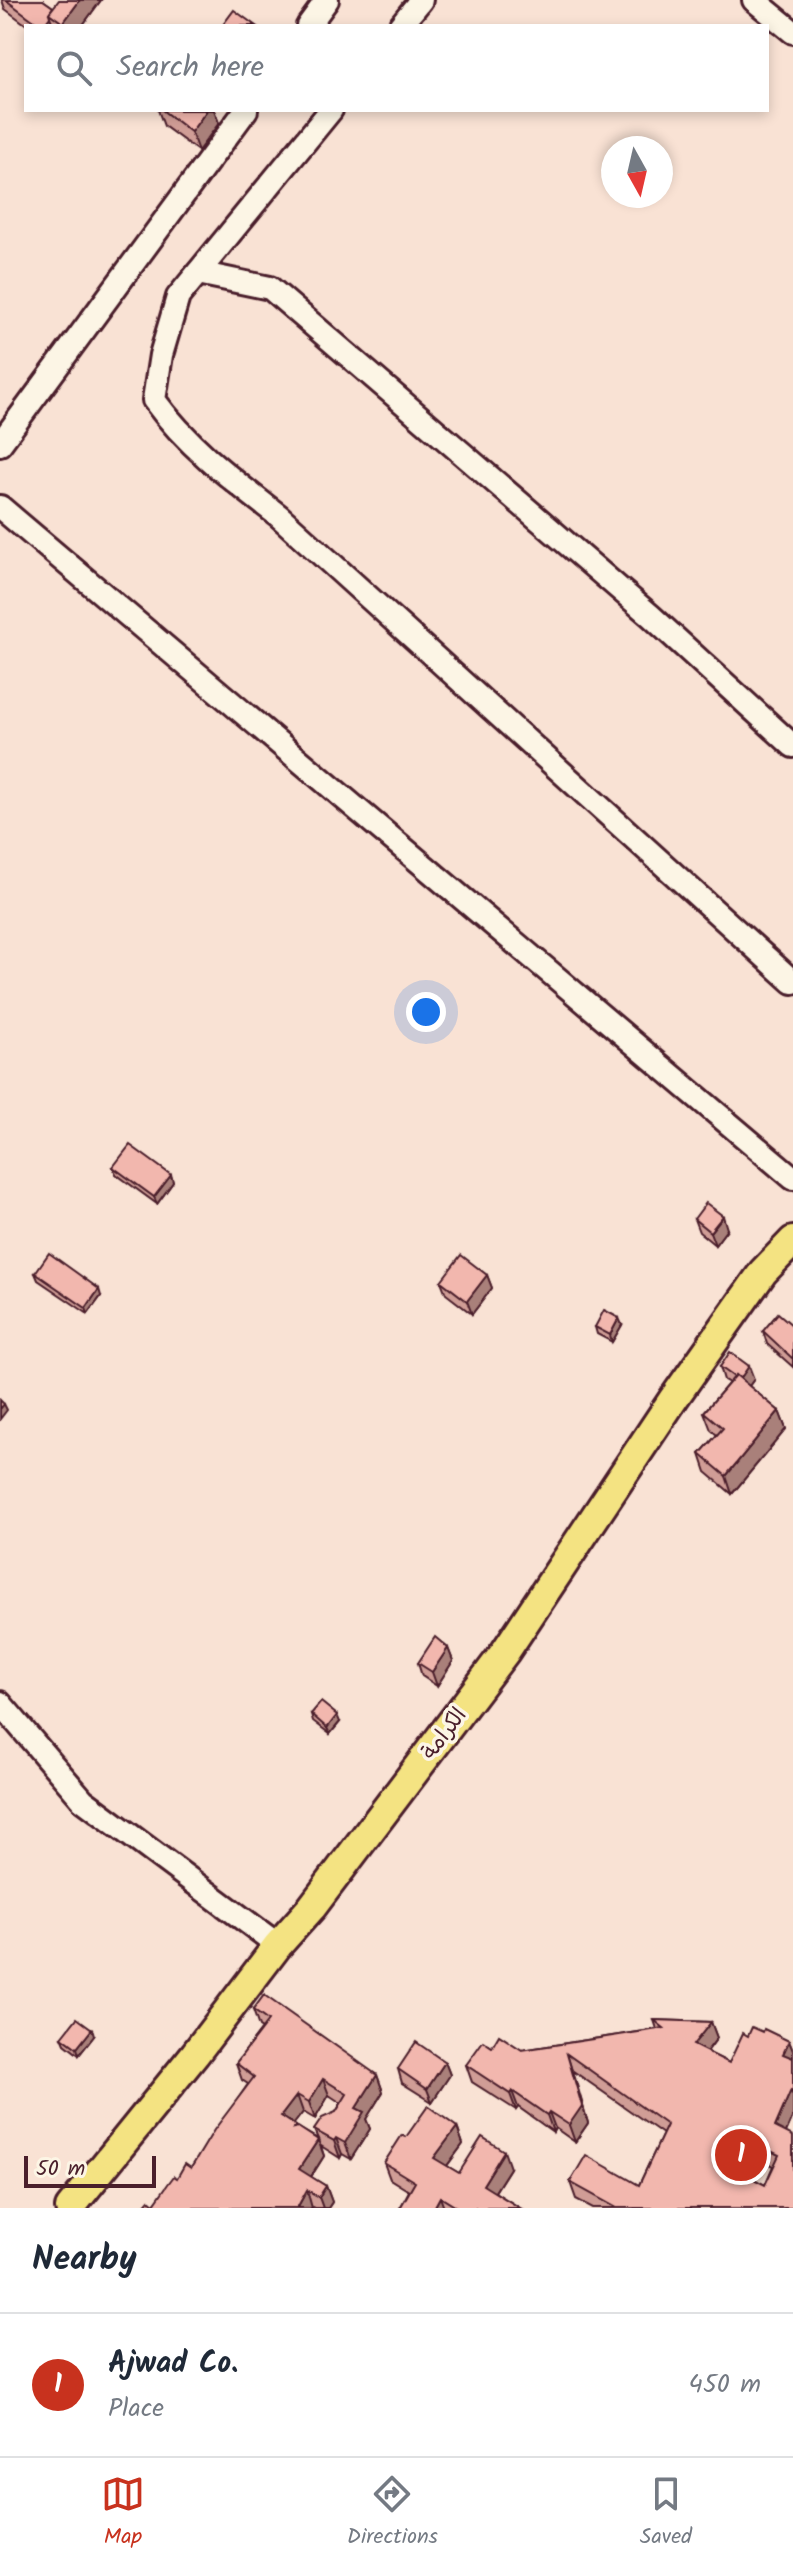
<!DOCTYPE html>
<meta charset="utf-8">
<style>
body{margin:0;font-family:Kalam,"Playpen Sans Arabic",sans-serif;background:#f6f6f7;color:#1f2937}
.compass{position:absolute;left:601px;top:136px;width:72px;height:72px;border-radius:50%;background:#fff;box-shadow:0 4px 12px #0003;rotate:172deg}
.scale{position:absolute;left:24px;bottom:20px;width:132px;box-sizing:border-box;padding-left:8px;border:4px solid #4a1f2b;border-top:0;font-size:22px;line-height:28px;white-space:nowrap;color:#4a1f2b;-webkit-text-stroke:6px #fcf5e5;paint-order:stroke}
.you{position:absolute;left:426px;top:1012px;width:28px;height:28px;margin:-20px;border:6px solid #fff;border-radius:50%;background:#1a73e8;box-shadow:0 0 0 12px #1a73e833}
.badge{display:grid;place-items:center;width:52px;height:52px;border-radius:50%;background:#c8321e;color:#fff;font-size:26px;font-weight:700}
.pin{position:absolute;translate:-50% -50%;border:4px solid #fff;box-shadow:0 2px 8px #0006}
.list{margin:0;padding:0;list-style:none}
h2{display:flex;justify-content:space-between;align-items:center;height:104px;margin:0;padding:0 32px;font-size:34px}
h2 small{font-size:26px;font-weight:400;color:#747a83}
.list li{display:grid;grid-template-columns:52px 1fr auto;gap:24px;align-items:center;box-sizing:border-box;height:144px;padding:0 32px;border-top:2px solid #e0e1e3}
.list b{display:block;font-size:30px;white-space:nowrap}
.list p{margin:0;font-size:26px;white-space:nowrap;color:#747a83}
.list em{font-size:26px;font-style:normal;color:#747a83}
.icon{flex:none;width:44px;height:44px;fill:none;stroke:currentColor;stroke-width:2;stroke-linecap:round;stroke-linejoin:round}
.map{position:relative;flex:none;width:793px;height:2208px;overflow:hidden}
.search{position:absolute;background:#fff;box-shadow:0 4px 12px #0003;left:24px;right:24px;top:24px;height:88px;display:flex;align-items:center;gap:20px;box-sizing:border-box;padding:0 28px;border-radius:0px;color:#747a83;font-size:30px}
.sheet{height:248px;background:#fff}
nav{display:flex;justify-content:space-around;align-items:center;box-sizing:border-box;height:112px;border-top:2px solid #e0e1e3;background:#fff;font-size:22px;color:#747a83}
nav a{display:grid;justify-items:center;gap:4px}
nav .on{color:#c8321e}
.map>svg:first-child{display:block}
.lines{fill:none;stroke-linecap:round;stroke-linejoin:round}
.minor-casing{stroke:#4a1f2b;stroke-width:28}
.major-casing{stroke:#4a1f2b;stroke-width:34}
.minor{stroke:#fcf5e5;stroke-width:22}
.major{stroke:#f4e382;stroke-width:28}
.wall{fill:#d09d96;stroke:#4a1f2b;stroke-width:2;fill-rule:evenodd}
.shaded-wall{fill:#a9807a;stroke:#4a1f2b;stroke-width:2}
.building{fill:#f2b7ae;stroke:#4a1f2b;stroke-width:2;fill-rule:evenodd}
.labels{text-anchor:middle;stroke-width:7;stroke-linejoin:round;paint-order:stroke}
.street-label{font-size:22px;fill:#4a1f2b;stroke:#fcf5e5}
</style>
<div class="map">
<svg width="793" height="2208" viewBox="0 0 793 2208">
<rect width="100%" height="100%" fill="#f9e2d4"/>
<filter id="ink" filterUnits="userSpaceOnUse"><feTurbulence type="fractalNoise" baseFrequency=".0125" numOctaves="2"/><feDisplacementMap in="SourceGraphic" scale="16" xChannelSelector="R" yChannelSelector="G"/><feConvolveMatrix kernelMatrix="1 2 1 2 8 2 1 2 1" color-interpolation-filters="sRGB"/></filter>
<g filter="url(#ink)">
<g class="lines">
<!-- minor casing -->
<g class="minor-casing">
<g id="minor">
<path d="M754,0L793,32"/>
<path d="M308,26L327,0"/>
<path d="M400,26L421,0"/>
<path d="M331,110L178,297L161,355L154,400C188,447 234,481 279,516L793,982"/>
<path d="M198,273L270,288L651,616L793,746"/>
<path d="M0,444L246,110"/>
<path d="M0,507L793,1178"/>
<path d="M0,1703L83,1800L278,1945"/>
</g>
</g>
<!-- major casing -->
<g class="major-casing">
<path id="major" d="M70,2208L195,2054L278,1945L312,1907L505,1652L674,1398L763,1272L793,1241"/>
</g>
<!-- minor -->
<use href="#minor" class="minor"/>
<!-- major -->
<use href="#major" class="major"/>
</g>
<!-- wall -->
<g class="wall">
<path d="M2,0H43L53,7L101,0L82,26H28L5,9Z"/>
<path d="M158,110H214L219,123L198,151L164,126Z"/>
<path d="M113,1167L171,1175L173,1182L157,1204L116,1174Z"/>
<path d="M694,1219L727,1229L715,1245L699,1232Z"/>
<path d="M35,1273L101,1296L88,1314L38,1280Z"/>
<path d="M487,1275L492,1288L472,1314L446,1294L441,1281Z"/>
<path d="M622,1325L612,1342L597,1334L595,1327Z"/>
<path d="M793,1326V1367L767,1344L763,1331Z"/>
<path d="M720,1367L754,1379L749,1386L779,1411L786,1429L732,1494L706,1472L700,1454L717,1435L711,1430L704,1412L729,1383L724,1380Z"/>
<path d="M448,1648L453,1661L437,1686L422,1676L418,1663Z"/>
<path d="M311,1714L340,1722L330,1734L313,1721Z"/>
<path d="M253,2010L377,2075L383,2092L366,2119L370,2129L351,2159L342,2154L340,2158L321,2146L324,2156L311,2177L326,2186L332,2202L328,2208H315L313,2207L312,2208H142L154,2204L177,2178L191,2168L248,2084L242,2080L236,2063L262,2029L259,2027ZM329,2095L341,2103L336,2112L314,2130L318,2139L297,2127L293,2124L303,2112L315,2119Z"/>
<path d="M654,2020L711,2022L717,2038L707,2052L729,2063L748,2036L763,2032L789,2041L793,2051V2116L786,2132L793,2208H593L576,2199L570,2182L639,2185L663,2134L573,2071L588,2123L575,2142L555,2128L553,2132L518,2107L516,2110L472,2082L466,2065L492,2047L522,2050L657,2029ZM760,2160L773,2166L765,2185L752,2178Z"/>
<path d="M94,2036L79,2055L65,2044L62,2037Z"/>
<path d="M445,2062L450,2075L432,2102L402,2083L398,2069Z"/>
<path d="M457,2127L463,2144L447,2166L459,2173L510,2168L495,2192L520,2208H400L409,2191L390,2179L384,2163L406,2137Z"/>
</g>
<!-- shaded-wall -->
<g class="shaded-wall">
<path d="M80,0H101L82,26H64L63,23Z"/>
<path d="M50,17L54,26H43Z"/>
<path d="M207,110H214L219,123L198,151L191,132Z"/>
<path d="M171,1175L173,1182L157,1204L154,1197Z"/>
<path d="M723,1216L727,1229L715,1245L710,1232Z"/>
<path d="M487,1275L492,1288L472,1314L467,1301Z"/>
<path d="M99,1289L101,1296L88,1314L86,1308Z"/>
<path d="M619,1318L622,1325L612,1342L610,1335Z"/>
<path d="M749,1366L754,1379L744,1393L739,1380Z"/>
<path d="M4,1404L7,1410L0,1419V1409Z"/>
<path d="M779,1411L786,1429L732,1494L726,1476Z"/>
<path d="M448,1648L453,1661L437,1686L432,1672Z"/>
<path d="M337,1715L340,1722L330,1734L327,1728Z"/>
<path d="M711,2022L717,2038L699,2061L693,2045Z"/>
<path d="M92,2029L94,2036L79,2055L77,2048Z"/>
<path d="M789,2041L793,2051V2063L783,2054Z"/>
<path d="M567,2054L588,2123L575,2142L569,2125Z"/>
<path d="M445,2062L450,2075L432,2102L427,2089Z"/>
<path d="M377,2075L383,2092L366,2119L370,2129L351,2159L345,2143L356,2108Z"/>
<path d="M323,2079L329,2095L315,2119L309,2102Z"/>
<path d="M791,2090L793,2096V2116L781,2144L775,2127Z"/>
<path d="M512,2091L518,2107L516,2110L510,2094Z"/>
<path d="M297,2095L303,2112L287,2133L281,2116Z"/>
<path d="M549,2112L555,2128L553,2132L547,2115Z"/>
<path d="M457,2127L463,2144L440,2175L434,2158Z"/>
<path d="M336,2138L342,2154L340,2158L334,2141Z"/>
<path d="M318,2140L324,2156L305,2186L299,2169Z"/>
<path d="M754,2143L760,2160L746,2189L740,2172Z"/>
<path d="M504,2151L510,2168L489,2201L483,2185Z"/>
<path d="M326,2186L332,2202L328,2208H323L319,2197Z"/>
<path d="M307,2190L312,2208H297Z"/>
<path d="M440,2197L444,2208H434Z"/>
</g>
<!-- building -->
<g class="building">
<path d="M6,0H43L53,7L49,13L50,17L43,26H41Z"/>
<path d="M59,0H80L63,23L49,13Z"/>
<path d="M234,10L256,26H222Z"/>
<path d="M162,110H207L191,132Z"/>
<path d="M130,1145L171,1175L154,1197L113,1167Z"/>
<path d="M706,1203L723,1216L710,1232L694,1219Z"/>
<path d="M49,1253L99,1289L86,1308L35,1273Z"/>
<path d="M461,1255L487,1275L467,1301L441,1281Z"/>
<path d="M604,1310L619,1318L610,1335L595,1327Z"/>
<path d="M778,1313L793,1326V1359L763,1331Z"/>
<path d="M730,1352L749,1366L740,1379L736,1375L734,1377L720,1367Z"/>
<path d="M736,1375L779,1411L726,1476L700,1454L723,1428L704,1412Z"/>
<path d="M0,1400L4,1404L0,1409Z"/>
<path d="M435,1637L448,1648L432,1672L418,1663Z"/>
<path d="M321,1702L337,1715L327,1728L311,1714Z"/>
<path d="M264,1995L377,2075L356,2108L364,2112L345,2143L336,2138L334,2141L314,2130L322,2118L336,2112L347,2094L323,2079L309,2102L297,2095L281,2116L296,2126L294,2128L298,2127L318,2140L299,2169L326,2186L319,2197L307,2190L297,2208H142L149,2200L154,2204L168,2184L174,2176L177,2178L185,2164L191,2168L214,2130L254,2077L236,2063L268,2021L253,2010Z"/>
<path d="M77,2018L92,2029L77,2048L62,2037Z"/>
<path d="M654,2020L711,2022L693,2045L729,2063L743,2033L748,2036L752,2027L763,2032L764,2029L789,2041L783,2054L793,2058V2091L791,2090L775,2127L793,2136V2208H617L570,2182L586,2155L639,2185L667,2125L567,2054L582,2106L569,2125L549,2112L547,2115L512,2091L510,2094L466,2065L483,2041L492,2047L499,2035L522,2050L664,2028ZM754,2143L779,2155L765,2185L740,2172Z"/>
<path d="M416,2042L445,2062L427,2089L398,2069Z"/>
<path d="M428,2106L457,2127L434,2158L459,2173L482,2137L504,2151L483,2185L520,2208H458L440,2197L434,2208H400L415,2182L384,2163L402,2135L406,2137Z"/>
</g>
</g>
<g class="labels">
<!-- street labels -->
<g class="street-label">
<text transform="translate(443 1733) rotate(-53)" y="8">الكرامة</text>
</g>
</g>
</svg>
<svg class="compass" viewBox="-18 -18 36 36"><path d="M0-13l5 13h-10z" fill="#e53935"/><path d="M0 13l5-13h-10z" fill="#747a83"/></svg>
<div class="scale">50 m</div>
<div class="you"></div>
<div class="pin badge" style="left:741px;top:2155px">1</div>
<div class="search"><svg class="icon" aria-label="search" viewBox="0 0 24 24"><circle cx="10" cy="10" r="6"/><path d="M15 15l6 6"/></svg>Search here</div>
</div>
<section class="sheet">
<h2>Nearby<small></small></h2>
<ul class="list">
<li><span class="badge">1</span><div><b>Ajwad Co.</b><p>Place</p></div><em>450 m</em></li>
</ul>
</section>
<nav>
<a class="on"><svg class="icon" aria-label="map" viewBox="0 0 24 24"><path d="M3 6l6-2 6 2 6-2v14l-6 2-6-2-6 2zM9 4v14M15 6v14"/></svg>Map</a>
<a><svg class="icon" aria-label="directions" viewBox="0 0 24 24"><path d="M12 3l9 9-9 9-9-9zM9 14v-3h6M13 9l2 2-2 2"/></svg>Directions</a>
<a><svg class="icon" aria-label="saved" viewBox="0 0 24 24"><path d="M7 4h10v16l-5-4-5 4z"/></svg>Saved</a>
</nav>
